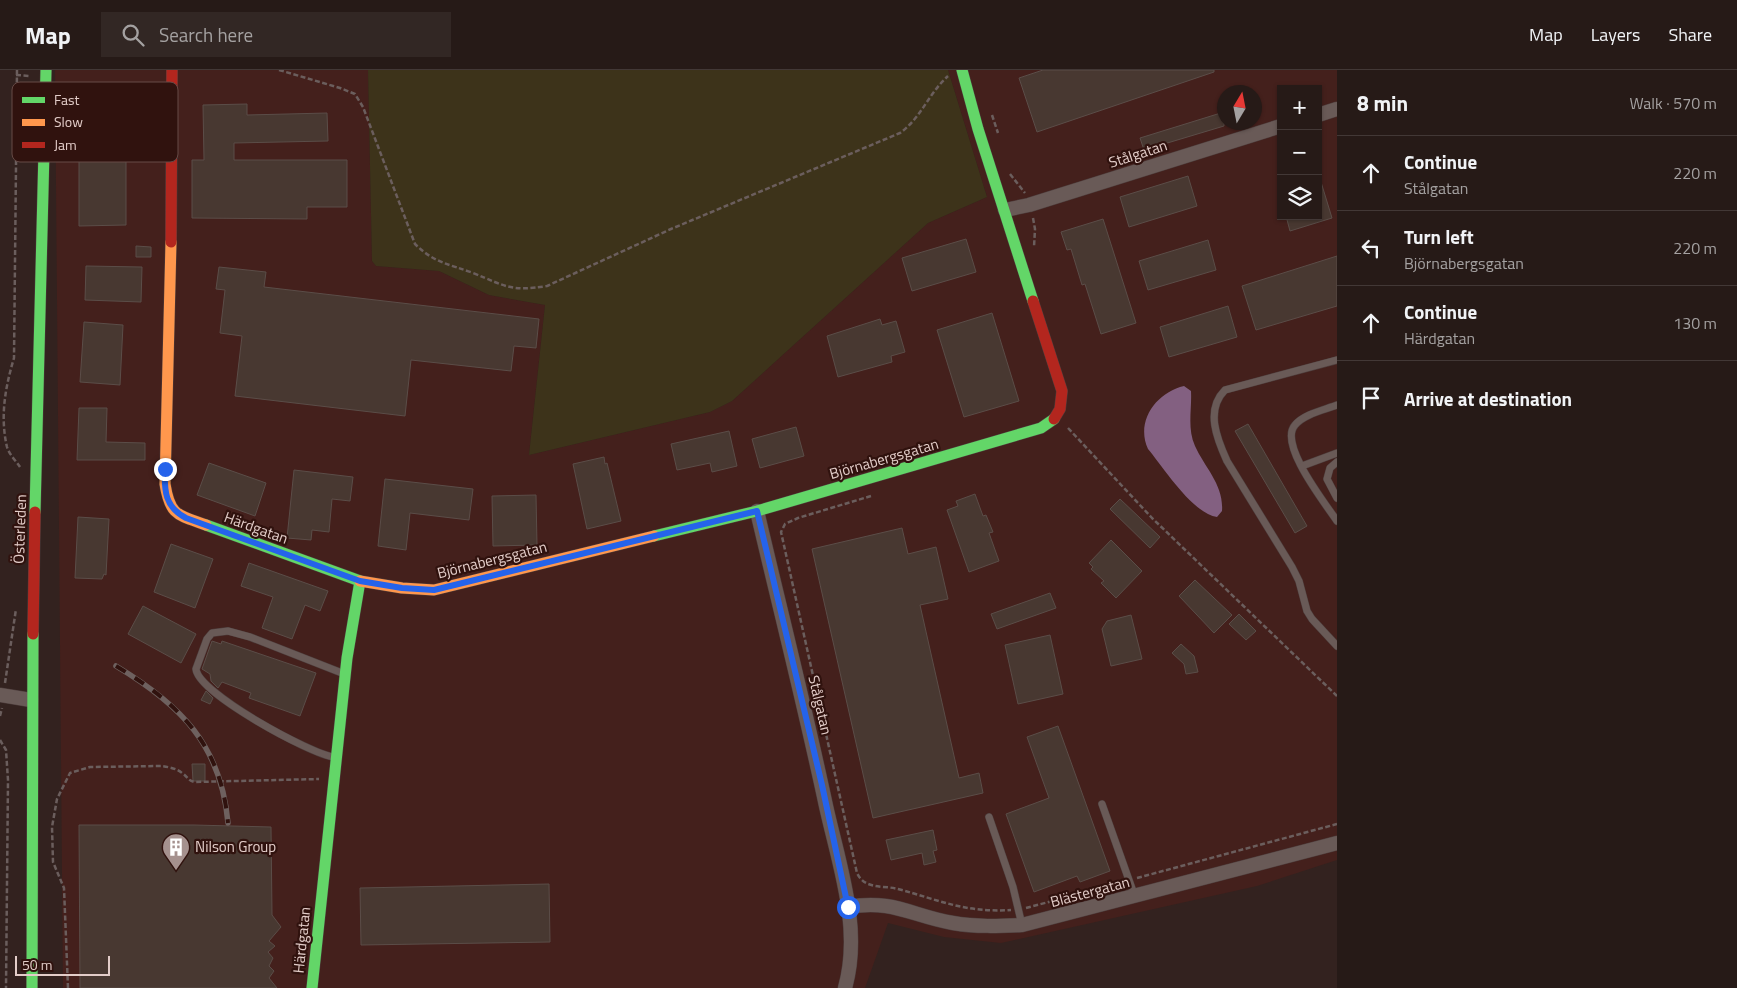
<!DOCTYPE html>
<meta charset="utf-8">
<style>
body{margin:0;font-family:"Titillium Web",sans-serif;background:#322724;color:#f1f3f6}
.controls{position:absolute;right:15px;top:15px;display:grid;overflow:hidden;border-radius:0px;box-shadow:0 1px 4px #0004}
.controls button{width:45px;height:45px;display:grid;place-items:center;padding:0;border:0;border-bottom:1px solid #423836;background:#261a17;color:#f1f3f6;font:25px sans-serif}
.compass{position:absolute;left:1217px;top:15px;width:45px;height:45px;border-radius:50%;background:#261a17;box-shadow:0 1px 4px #0004;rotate:10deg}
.scale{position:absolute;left:15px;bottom:12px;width:95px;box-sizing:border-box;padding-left:5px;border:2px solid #e3cdc9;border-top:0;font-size:14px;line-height:18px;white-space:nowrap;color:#e3cdc9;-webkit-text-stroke:4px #30120e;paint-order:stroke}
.stop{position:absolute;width:15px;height:15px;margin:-11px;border:4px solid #2563eb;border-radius:50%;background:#fff}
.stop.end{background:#2563eb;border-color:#fff;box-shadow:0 1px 5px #0008}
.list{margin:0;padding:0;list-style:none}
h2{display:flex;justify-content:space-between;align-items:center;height:65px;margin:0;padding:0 20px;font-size:21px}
h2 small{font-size:16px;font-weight:400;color:#a4a1a1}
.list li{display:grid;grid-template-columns:32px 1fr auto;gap:15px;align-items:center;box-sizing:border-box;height:75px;padding:0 20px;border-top:1px solid #423836}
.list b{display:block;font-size:19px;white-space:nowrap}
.list p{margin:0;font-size:16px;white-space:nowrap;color:#a4a1a1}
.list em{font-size:16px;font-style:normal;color:#a4a1a1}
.icon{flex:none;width:28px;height:28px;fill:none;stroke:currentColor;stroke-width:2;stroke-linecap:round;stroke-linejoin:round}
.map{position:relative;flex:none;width:1337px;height:918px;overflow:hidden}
header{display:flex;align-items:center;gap:30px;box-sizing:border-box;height:70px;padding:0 25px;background:#261a17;border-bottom:1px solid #423836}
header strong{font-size:24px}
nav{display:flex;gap:28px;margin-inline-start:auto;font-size:18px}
.search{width:350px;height:45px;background:#322724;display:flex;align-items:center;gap:12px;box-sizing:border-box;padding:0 18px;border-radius:0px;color:#a4a1a1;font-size:19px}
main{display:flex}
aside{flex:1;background:#261a17}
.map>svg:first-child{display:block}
.built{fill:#44201c;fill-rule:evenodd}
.green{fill:#3d331a}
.water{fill:#836081}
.building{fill:#483831;stroke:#5b4d48}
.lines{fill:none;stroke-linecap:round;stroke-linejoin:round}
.lane-casing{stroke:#4e3e3d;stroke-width:8}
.street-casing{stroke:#4e3e3d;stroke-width:15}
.fast-casing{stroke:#4e3e3d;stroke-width:12}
.slow-casing{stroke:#4e3e3d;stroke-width:12}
.jam-casing{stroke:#4e3e3d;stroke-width:12}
.path{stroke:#6b5e5d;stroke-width:2.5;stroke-dasharray:5 2.5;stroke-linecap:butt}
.lane{stroke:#695a57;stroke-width:7}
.street{stroke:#695a57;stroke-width:14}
.fast{stroke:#63d668;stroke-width:11}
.slow{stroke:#ff974d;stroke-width:11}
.jam{stroke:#b3261e;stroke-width:11}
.rail-casing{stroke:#6e615f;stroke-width:5.5}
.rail{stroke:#30120e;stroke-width:4;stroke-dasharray:11;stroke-linecap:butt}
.route{stroke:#2563eb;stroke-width:6}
.labels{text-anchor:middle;stroke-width:4.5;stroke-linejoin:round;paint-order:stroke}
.street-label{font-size:15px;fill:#e3cdc9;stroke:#30120e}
.poi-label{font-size:15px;fill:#e3cdc9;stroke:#30120e;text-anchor:start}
.key{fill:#30120e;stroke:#664a46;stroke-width:1}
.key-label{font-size:14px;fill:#e3cdc9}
</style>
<header>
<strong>Map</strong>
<div class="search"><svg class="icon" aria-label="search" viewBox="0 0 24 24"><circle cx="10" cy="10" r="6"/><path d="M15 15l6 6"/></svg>Search here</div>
<nav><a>Map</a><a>Layers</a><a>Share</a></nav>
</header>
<main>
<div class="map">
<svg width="1337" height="918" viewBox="0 0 1337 918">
<rect width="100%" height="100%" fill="#33221f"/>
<!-- built -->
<path class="built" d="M55,0H368L372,191L376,196L439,201L489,225L545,235L529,385L710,342L732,331L928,153L987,127L948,0H1337V790L1257,816L1001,873L944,867L888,853L865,918H63ZM1281,19H1318V146H1281ZM1224,22H1254V52H1224Z"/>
<!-- green -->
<path class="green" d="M368,0H948L987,127L928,153L732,331L710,342L529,385L545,235L489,225L439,201L376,196L372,191Z"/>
<!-- water -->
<path class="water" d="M1184,316L1191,321C1192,340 1187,358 1195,376C1205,398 1224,415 1222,441L1217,447C1193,444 1163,397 1148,379C1135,351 1157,322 1184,316Z"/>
<!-- building -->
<g class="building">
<path d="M1043,0H1214V2L1037,62L1019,8Z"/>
<path d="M79,33H126V155L79,156Z"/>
<path d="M247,34V45L327,43L328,71L234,73V90H347V137H307V149L192,148V90H204L203,35Z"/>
<path d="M1224,42V56L1144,80L1140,68Z"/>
<path d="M1188,106L1197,136L1129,157L1120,127Z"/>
<path d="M1318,112H1321L1332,148L1290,161L1286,146H1318Z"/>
<path d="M1103,149L1136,253L1101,264L1085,214L1082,215L1071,179L1067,180L1061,162Z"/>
<path d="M966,169L976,202L912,221L902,188Z"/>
<path d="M1208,170L1216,200L1148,220L1139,191Z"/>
<path d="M136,176L151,177V187H136Z"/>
<path d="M1337,186V236L1256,260L1242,216Z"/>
<path d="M86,196L142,197L141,232L85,230Z"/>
<path d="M219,197L266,202L264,217L539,249L536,278L514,276L511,301L411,290L405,346L235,326L242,266L220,263L225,220L216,219Z"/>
<path d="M1228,236L1237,267L1169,287L1160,257Z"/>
<path d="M992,243L1019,331L964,347L937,260Z"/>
<path d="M880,249L882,255L896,251L905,282L891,286L892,292L838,307L827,266Z"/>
<path d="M84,252L123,255L120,315L80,312Z"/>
<path d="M79,338H107L106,372L145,373V390H77Z"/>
<path d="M1248,354L1307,456L1295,463L1235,361Z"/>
<path d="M796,357L804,386L760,398L752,369Z"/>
<path d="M729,361L737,396L712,402L710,393L677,400L671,374Z"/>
<path d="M604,387L605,394L607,393L621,451L587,459L573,394Z"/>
<path d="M209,393L266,413L255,446L197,425Z"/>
<path d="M294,400L353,407L350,431L332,429L329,462L312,460L311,470L287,468Z"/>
<path d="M385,409L473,419L469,450L410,443L406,480L378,476Z"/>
<path d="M975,424L983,446L986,445L993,462L989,463L999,491L969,502L947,440L958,436L956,431Z"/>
<path d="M536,425L537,475L493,476L492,426Z"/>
<path d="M1120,429L1160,467L1150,478L1110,439Z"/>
<path d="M78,447L109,449L106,505L104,504L102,509L75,508Z"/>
<path d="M902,458L908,484L936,477L948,529L920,535L959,708L979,703L983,723L873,748L812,479Z"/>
<path d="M1111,470L1142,501L1116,528L1101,513L1104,511L1091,499L1093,497L1089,493Z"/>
<path d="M171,474L213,489L195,538L154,522Z"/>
<path d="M249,493L328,521L320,541L305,535L292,569L262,558L273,527L241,516Z"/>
<path d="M1195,510L1232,545L1214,563L1179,526Z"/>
<path d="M1050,523L1056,538L997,559L991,544Z"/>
<path d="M143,536L196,564L181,593L128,564Z"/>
<path d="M1239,544L1256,561L1246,570L1229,554Z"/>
<path d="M1131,545L1142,589L1111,596L1102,559L1107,551Z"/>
<path d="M1050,565L1063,624L1018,634L1005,575Z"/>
<path d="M212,571L221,574L222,571L316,603L300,646L249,628L251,623L222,612L218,618L211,611L210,604L202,599Z"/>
<path d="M1181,574L1194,586L1198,602L1186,604L1184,594L1172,583Z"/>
<path d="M206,621L213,628L210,634L201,630Z"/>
<path d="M1058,656L1110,801L1080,812L1077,806L1034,822L1006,744L1049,728L1027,667Z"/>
<path d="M192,694H205V711H193Z"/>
<path d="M79,755H194L271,757L272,845L281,857L269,871L275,876L268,882L273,888L269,896L274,901L269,908L277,918H80Z"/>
<path d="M933,760L937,780L933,781L936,792L924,795L922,783L891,790L886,770Z"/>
<path d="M549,814L550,872L361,875L360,818Z"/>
</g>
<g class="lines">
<!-- lane casing -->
<g class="lane-casing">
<g id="lane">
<path d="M1337,290L1225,320C1205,340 1217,369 1227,391L1292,497L1299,511L1307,541L1312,549L1337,576"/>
<path d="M1337,335C1324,340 1304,344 1295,355C1278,374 1325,433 1337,451"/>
<path d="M1337,392L1330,398L1327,409L1337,428"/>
<path d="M1302,396L1337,383"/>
<path d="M334,687C310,684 198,623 196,599L207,569L212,563L228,561L250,567L342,603"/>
<path d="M1102,734L1135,827"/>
<path d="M989,747L1013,817L1022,855"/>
</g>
</g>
<!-- street casing -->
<g class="street-casing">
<g id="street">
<path d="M1318,45L1337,39"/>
<path d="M1005,140L1029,135L1281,56"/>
<path d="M757,441C780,539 805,637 826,736C839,795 862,858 845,918"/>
<path d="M0,625L31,630"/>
<path d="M848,837C893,829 912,846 953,853C976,857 999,856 1022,855L1337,773"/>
</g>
</g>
<!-- fast casing -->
<g class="fast-casing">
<g id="fast">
<path d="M962,0L978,59L1033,231"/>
<path d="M35,442L46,0"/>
<path d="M206,455L360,511L347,588L312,918"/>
<path d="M654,466L757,441L1041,358L1054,349"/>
<path d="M32,918L33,564"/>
</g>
</g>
<!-- slow casing -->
<g class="slow-casing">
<g id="slow">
<path d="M171,172L165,414C170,446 178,445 206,455"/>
<path d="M360,511L402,518L434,520L654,466"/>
</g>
</g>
<!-- jam casing -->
<g class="jam-casing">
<g id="jam">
<path d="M171,172L172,0"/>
<path d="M1033,231L1062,321L1060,339L1054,349"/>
<path d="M33,564L35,442"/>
</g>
</g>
<!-- path -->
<g class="path">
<path d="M17,0L14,288C5,318 0,347 7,377C9,384 16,391 20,397"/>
<path d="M279,0L340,18L355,24L363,37L415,174C434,193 449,194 473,203C506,216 510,222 547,216L671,159L900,63C922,47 928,24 948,6"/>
<path d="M16,5L30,6"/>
<path d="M992,45L998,63"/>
<path d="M1010,104L1025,123"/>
<path d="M1033,148L1035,159L1034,177"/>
<path d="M1068,358L1152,448L1337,626"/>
<path d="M871,426L798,448L785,454L781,462L857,803C865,820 883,815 898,819C939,830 965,843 1011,840"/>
<path d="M5,613L16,539"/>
<path d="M0,646L2,638"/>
<path d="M0,670L6,680L8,710L6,918"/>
<path d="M1137,808L1337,754"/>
<path d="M1026,838L1120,813"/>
<path d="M68,918L64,818L53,792L52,757L57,729L70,703L90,697L161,696C168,697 176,698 182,703C188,707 188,711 195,712L319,709"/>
</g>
<!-- lane -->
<use href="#lane" class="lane"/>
<!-- street -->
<use href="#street" class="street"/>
<!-- fast -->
<use href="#fast" class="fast"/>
<!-- slow -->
<use href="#slow" class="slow"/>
<!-- jam -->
<use href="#jam" class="jam"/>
<!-- rail casing -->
<g class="rail-casing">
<path id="rail" d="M116,596C181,635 221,675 228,753"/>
</g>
<!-- rail -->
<use href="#rail" class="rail"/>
</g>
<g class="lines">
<!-- route -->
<path class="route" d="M165,399C164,421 165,437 186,448L360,511L402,518L434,520L757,441L822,715L848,837"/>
</g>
<!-- icons -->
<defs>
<g id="building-pin" transform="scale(1.4375)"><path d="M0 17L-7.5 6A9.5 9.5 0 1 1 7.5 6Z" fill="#a5918e" stroke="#30120e"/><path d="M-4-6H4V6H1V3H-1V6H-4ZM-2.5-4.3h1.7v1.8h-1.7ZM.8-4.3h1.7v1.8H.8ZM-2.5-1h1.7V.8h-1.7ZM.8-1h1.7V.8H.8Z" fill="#fff"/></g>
</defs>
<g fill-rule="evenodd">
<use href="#building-pin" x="176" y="777"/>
</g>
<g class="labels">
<!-- street labels -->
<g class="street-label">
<text transform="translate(1138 84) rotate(-18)" y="5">Stålgatan</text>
<text transform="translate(884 389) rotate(-16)" y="5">Björnabergsgatan</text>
<text transform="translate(256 458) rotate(20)" y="5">Härdgatan</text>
<text transform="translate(20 459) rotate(-88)" y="5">Österleden</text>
<text transform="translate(492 490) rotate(-14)" y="5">Björnabergsgatan</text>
<text transform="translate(820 635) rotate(77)" y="5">Stålgatan</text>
<text transform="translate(1090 822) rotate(-15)" y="5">Blästergatan</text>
<text transform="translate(302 870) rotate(-84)" y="5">Härdgatan</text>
</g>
<!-- poi labels -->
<g class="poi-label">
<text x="195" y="782">Nilson Group</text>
</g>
</g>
<!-- legend -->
<rect x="12" y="12" width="166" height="80" rx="8" class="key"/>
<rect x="22" y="27" width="23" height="6" fill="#63d668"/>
<rect x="22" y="49" width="23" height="7" fill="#ff974d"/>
<rect x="22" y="72" width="23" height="6" fill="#b3261e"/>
<g class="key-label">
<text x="54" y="35">Fast</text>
<text x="54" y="57">Slow</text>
<text x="54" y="80">Jam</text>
</g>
</svg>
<div class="controls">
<button>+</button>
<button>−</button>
<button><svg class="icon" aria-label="layers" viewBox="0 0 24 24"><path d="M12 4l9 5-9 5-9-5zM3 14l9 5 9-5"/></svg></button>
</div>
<svg class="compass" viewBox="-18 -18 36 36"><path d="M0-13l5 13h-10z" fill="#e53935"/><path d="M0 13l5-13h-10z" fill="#a4a1a1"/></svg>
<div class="scale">50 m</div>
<div class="stop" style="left:848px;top:837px"></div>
<div class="stop end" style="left:165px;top:399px"></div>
</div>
<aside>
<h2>8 min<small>Walk · 570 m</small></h2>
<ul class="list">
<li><svg class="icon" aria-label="ahead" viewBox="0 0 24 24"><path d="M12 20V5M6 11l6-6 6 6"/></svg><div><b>Continue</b><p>Stålgatan</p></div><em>220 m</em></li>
<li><svg class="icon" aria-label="left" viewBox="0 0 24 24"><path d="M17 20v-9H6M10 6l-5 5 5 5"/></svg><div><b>Turn left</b><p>Björnabergsgatan</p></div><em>220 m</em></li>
<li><svg class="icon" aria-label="ahead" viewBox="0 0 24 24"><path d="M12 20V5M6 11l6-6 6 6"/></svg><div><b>Continue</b><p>Härdgatan</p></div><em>130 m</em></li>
<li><svg class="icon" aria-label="arrive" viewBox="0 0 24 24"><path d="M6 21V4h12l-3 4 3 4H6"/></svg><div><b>Arrive at destination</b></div></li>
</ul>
</aside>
</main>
